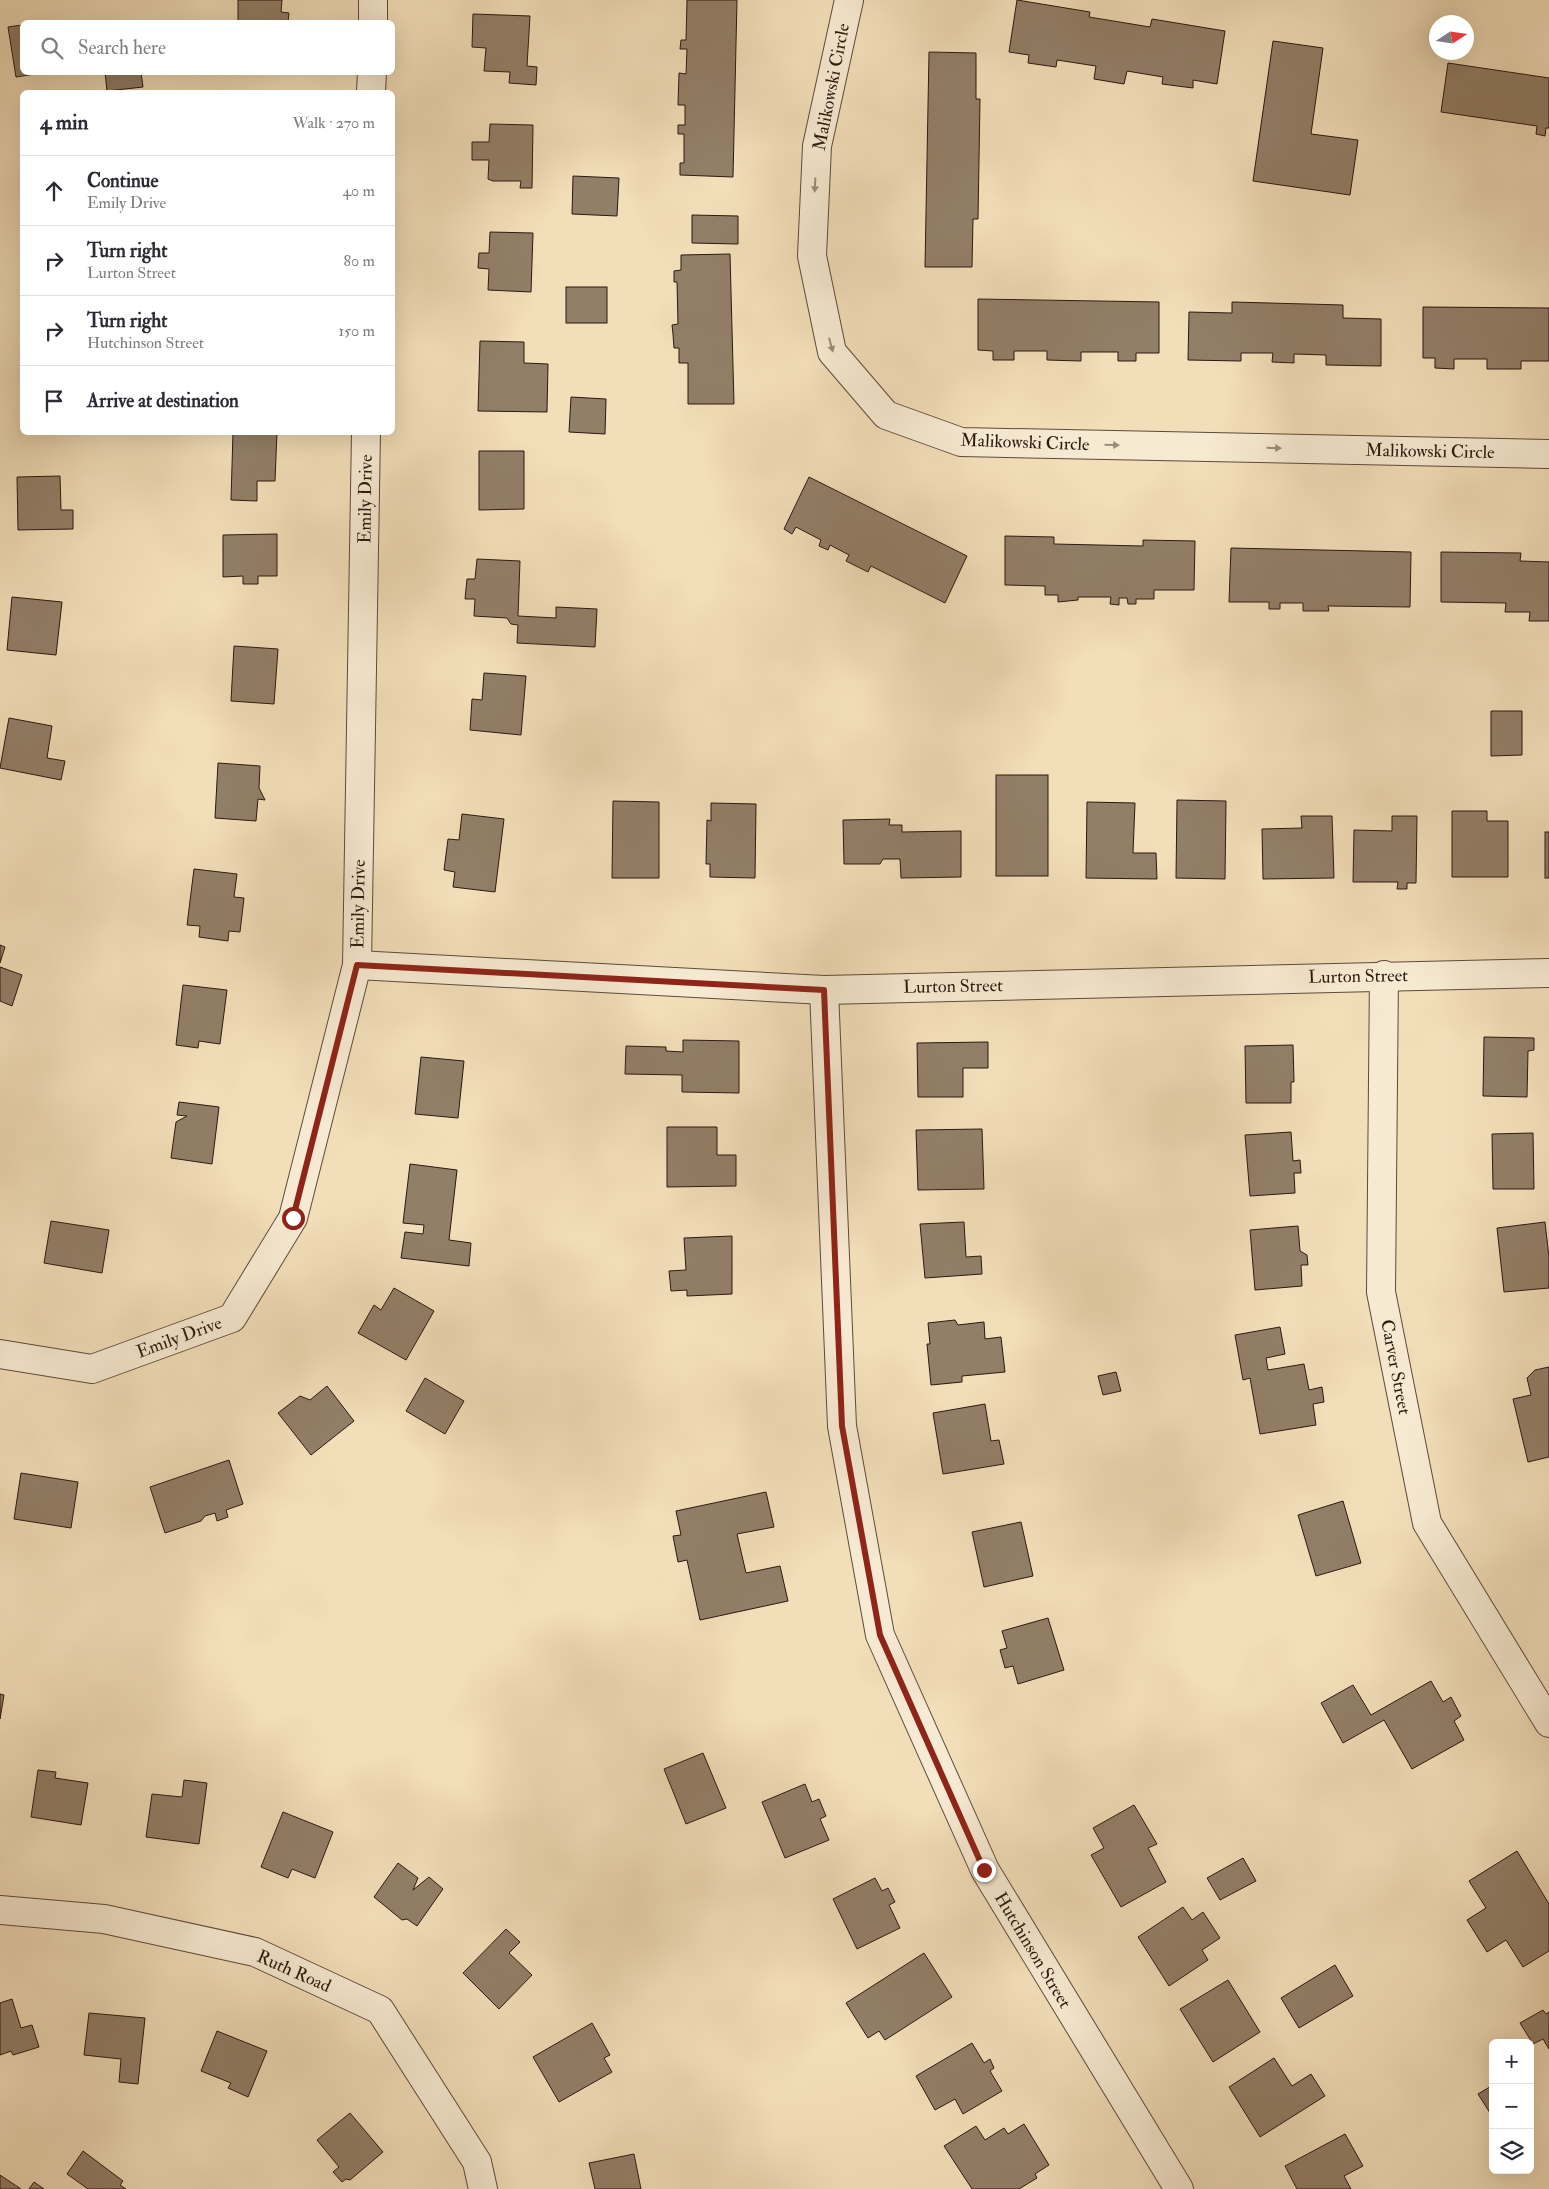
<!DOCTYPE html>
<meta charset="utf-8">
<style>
body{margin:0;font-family:"IM FELL Double Pica",serif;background:#f2f2f3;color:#2b2b33}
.controls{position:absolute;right:15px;bottom:15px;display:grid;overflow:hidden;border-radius:8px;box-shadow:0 5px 20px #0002}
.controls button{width:45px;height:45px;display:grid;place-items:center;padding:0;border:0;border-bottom:1px solid #e1e1e2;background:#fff;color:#2b2b33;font:25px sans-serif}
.compass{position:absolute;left:1429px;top:15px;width:45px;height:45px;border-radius:50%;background:#fff;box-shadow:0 5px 20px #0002;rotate:78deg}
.stop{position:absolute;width:15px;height:15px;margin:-11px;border:4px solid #8f2418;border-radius:50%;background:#fff}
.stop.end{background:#8f2418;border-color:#fff;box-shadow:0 1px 5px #0008}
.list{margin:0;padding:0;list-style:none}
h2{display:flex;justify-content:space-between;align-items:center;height:65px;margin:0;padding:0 20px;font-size:21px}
h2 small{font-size:16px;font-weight:400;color:#7c7c81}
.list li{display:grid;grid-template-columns:32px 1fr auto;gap:15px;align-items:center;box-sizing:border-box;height:70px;padding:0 20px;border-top:1px solid #e1e1e2}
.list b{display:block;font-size:19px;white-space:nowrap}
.list p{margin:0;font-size:16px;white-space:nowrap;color:#7c7c81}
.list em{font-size:16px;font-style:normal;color:#7c7c81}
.icon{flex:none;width:28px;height:28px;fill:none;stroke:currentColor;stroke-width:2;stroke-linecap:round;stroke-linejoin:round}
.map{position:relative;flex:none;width:1549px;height:2189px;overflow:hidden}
.search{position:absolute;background:#fff;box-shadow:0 5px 20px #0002;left:20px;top:20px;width:375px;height:55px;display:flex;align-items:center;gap:12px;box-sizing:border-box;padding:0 18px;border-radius:8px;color:#7c7c81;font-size:19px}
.panel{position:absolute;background:#fff;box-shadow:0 5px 20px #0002;left:20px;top:90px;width:375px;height:345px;border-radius:8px}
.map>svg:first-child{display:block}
.building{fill:#927f68;stroke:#2b1811}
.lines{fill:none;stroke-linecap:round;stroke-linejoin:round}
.minor-casing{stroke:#5d4a3b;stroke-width:30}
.minor{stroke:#f7ead2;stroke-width:28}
.oneway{fill:#9b8c7b}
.route{stroke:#8f2418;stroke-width:6}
.labels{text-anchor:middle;stroke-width:4;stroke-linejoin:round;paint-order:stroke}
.street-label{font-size:18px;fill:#2b1811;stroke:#f7ead2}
</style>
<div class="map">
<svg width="1549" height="2189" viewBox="0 0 1549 2189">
<rect width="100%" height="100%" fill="#f2deb9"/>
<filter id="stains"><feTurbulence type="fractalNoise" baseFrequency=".004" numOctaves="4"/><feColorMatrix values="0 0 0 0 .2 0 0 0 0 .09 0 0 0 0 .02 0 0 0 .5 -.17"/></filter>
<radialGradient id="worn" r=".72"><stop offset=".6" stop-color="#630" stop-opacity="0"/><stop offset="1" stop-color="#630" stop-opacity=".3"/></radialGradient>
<!-- building -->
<g class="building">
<path d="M238,0H282L281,12L289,13L288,22H238Z"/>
<path d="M687,0H737L733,177L680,175V163H684V134H678V125H685V105H678L679,73L686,74L687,49H680L681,40H686Z"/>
<path d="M1017,0L1090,12L1089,17L1150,27L1152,19L1225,31L1217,84L1193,80V88L1162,84L1163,77L1127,71L1124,84L1094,79L1096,66L1057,60L1056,67L1028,63L1029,55L1009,52Z"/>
<path d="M473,14L530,16L527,66L537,67L536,85L509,83L510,72L484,71L486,48L472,47Z"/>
<path d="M22,25V72H48L16,77L8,27Z"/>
<path d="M1273,41L1323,48L1311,134L1358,140L1350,195L1253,181Z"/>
<path d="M929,52L976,53V99H980L978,219H973L972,267H925Z"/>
<path d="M1448,63L1549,78V128H1546L1545,136L1536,134L1537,126L1441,112Z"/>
<path d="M105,72H141L143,87L107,91Z"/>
<path d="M490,124L533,125L532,188H520L521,181H493L488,179L489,160H472V142H489Z"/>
<path d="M573,176L619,178L617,216L572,214Z"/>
<path d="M692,215L738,216V244L692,243Z"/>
<path d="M490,232L533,233L531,292L488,290L489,269L478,268L479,253H489Z"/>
<path d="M730,254L734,404H688V363H679V348H674L673,334L672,325L678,324L677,282H674V271L681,270V255Z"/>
<rect x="566" y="287" width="41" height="36"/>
<path d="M978,299L1159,302V353H1136V361H1118V352H1081V361L1047,360V351H1014V360H993V351L978,350Z"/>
<path d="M1232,302L1343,305V318L1381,319V366L1326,365V355L1294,354V363L1272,362L1273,353H1241V361L1188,360L1189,312L1232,313Z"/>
<path d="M1423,307L1549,308V361H1521V369H1487V359H1454V369L1435,368V358H1423Z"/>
<path d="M480,341L524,342V363L548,364L547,412L478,411Z"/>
<path d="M571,397L606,399L605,434L569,432Z"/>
<path d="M233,432H277L275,481H257V501L231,500Z"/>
<path d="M479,451H524V509L479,510Z"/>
<path d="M60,476L61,510H73V529L18,530L17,477Z"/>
<path d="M809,477L967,556L945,603L871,566L868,572L846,561L849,555L830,545L828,550L819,546L821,540L796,527L792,534L784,529Z"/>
<path d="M277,534V576H258V584H243V576L223,577V535Z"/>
<path d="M1005,536L1054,537V544L1143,546V540L1195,541L1194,590H1154V599H1136V604H1128L1127,598H1119V605L1110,604L1111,597H1078V600L1058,602V595H1045V586L1005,585Z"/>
<path d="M1231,548L1411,552L1410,607L1328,606L1329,611H1303V603H1280V609H1269V602H1229Z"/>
<path d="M1441,552L1521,553L1520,561L1549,562V621H1529L1530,612H1505L1506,603L1441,602Z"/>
<path d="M477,559L520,561L518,616L556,618V607L597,609L595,647L517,643L518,625L511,624L507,618L474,616L475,599H465L467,579H475Z"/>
<path d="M12,597L62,602L56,655L7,650Z"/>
<path d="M234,646L278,649L274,704L231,701Z"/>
<path d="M484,673L526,676L521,735L470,730L472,699L482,700Z"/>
<path d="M1491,711H1522V755L1491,756Z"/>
<path d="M9,718L52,726L47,758L65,761L61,780L0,768Z"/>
<path d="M218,763L260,766L259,788L265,800L258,799L256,821L215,818Z"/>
<rect x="996" y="775" width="52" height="101"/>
<path d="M1177,800L1226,801L1225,879L1176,878Z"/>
<path d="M613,801L659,802V878H612Z"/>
<path d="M1087,802L1135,803L1133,853H1156L1157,879L1086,878Z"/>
<path d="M711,803L756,804L755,878L710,877V864H706L707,820L711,821Z"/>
<path d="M1452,811H1487V821H1508V877H1452Z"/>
<path d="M462,814L504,819L495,892L453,887L455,872L444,870L448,839L459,840Z"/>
<path d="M1301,816H1332L1334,878L1263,879L1262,829L1302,828Z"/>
<path d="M1392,816H1417L1416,883H1407V889H1397L1398,882H1353L1354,830L1392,831Z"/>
<path d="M890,819L889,825H902V832L961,831V877L901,878L900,859H883L880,864H844L843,820Z"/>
<rect x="1545" y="832" width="4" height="46"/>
<path d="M194,869L237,874L234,897L244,898L240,932L229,931L228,941L199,937L200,926L187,925Z"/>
<path d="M0,945L5,947L0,963Z"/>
<path d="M0,967L22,975L12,1006L0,1001Z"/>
<path d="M183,985L227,990L220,1044L199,1041L198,1048L176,1045Z"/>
<path d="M1484,1037L1534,1038V1050L1528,1051L1527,1097L1483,1096Z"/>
<path d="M683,1040L739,1041V1093L682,1092V1075L625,1074L626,1046L666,1047V1051L683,1052Z"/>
<path d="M988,1042V1068H963V1097H918L917,1043Z"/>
<path d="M1293,1045L1294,1082H1291V1103H1246L1245,1046Z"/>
<path d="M421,1057L464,1061L458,1118L415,1114Z"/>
<path d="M179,1102L219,1107L212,1164L171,1158L176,1122L187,1116L177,1115Z"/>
<path d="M667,1127H717V1155H736V1186L667,1187Z"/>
<path d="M982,1129L984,1189L918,1190L916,1130Z"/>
<path d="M1291,1132L1293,1161L1300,1160L1301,1173H1294L1295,1193L1250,1196L1245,1135Z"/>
<path d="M1533,1133L1534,1189H1493L1492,1134Z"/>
<path d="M410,1164L457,1170L449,1240L471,1243L469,1266L401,1258L405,1232L423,1234L424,1225L403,1223Z"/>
<path d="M51,1221L109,1230L102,1273L44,1263Z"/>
<path d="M964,1222L966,1257L981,1256L982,1274L925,1278L920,1224Z"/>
<path d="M1545,1222L1549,1257V1288L1504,1292L1497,1228Z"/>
<path d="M1298,1226L1300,1251L1307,1255L1308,1265H1301L1302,1286L1255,1290L1250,1230Z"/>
<path d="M732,1236V1294L687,1296V1290L671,1291L669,1271L686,1270L684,1238Z"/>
<path d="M394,1288L434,1311L406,1360L358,1333L374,1305L381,1310Z"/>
<path d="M955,1320L958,1325L984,1322L985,1339L1001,1337L1005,1372L962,1376V1382L931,1385L927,1344H930L928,1323Z"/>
<path d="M1280,1327L1285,1354L1266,1358L1268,1370L1304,1364L1309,1390L1322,1387L1324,1402L1313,1404L1316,1425L1260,1434L1250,1378L1243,1380L1235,1335Z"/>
<path d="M1549,1367V1457L1528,1462L1513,1399L1531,1395L1527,1378L1535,1370Z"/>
<path d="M1116,1372L1121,1391L1103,1395L1098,1376Z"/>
<path d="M425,1378L464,1401L445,1434L406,1411Z"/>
<path d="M327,1386L354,1421L311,1455L278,1413L300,1396L310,1400Z"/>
<path d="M985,1404L991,1441L999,1440L1004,1464L943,1474L933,1413Z"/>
<path d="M229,1460L243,1504L226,1510L228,1517L217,1521L215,1513L205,1516L201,1521L165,1533L150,1487Z"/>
<path d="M21,1473L78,1482L71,1528L14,1519Z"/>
<path d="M766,1492L774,1527L737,1534L746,1573L780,1566L788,1601L700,1620L687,1560L678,1562L673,1536L681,1535L676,1511Z"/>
<path d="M1343,1501L1361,1563L1316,1576L1298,1515Z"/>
<path d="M1021,1522L1033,1576L984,1587L972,1532Z"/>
<path d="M1048,1618L1064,1670L1018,1684L1013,1666L1005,1668L1000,1650L1007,1648L1002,1631Z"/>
<path d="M1431,1681L1443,1702L1451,1697L1461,1716L1454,1721L1464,1740L1412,1769L1384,1720L1343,1743L1321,1703L1353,1685L1371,1715Z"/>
<path d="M0,1694L4,1695L0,1719Z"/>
<path d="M703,1753L726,1808L686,1824L664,1769Z"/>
<path d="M38,1770L56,1772L55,1778L88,1783L81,1825L31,1817Z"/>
<path d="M184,1780L207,1783L199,1844L146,1837L152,1794L182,1797Z"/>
<path d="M805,1784L812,1802L819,1799L826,1816L820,1819L829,1840L785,1858L762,1802Z"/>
<path d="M1134,1805L1157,1844L1148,1848L1166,1882L1121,1907L1091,1855L1104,1848L1093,1828Z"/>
<path d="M283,1812L333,1832L315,1878L292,1869L288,1878L261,1867Z"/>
<path d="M1517,1851L1549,1904V1951L1523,1967L1506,1940L1487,1952L1467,1920L1486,1908L1469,1881Z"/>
<path d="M1243,1858L1256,1881L1220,1900L1207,1878Z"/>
<path d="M398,1863L418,1878L413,1890L429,1877L443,1889L417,1926L407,1919L402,1920L374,1897Z"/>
<path d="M875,1878L882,1891L888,1888L895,1902L889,1905L900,1928L857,1949L833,1899Z"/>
<path d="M1183,1907L1192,1920L1203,1912L1220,1938L1202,1950L1208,1960L1169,1986L1138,1937Z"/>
<path d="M506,1929L520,1942L509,1953L532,1975L499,2009L463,1973Z"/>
<path d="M924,1953L952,1997L885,2040L879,2031L868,2038L846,2003Z"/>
<path d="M1335,1965L1353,1996L1299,2028L1281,1998Z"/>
<path d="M1228,1980L1260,2032L1213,2062L1180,2009Z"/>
<path d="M12,1999L21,2028L32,2025L39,2047L13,2055L11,2051L0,2055V2003Z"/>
<path d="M1543,2010L1546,2014L1549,2012V2049L1543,2039L1533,2044L1520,2023Z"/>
<path d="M89,2013L145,2018L138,2084L119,2082L121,2059L84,2055Z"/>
<path d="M592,2023L610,2055L604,2058L612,2072L559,2102L533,2057Z"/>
<path d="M217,2031L267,2051L248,2097L228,2088L231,2083L201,2071Z"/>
<path d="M972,2043L984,2063L990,2059L994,2068L990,2071L1002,2091L963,2114L955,2099L935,2110L916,2076Z"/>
<path d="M1274,2058L1292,2086L1311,2074L1325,2096L1260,2137L1229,2087Z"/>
<path d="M1493,2085V2115L1492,2116L1478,2094Z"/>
<path d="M350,2113L383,2152L350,2180L346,2179L342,2182L333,2172L339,2167L317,2140Z"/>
<path d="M1024,2124L1049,2165L1035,2174L1037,2178L1019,2189H972L944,2146L976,2126L985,2140L1004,2128L1008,2134Z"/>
<path d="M1345,2134L1363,2166L1344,2176L1351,2189H1297L1285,2166Z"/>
<path d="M83,2151L123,2181L120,2185L126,2189H88L67,2174Z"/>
<path d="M634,2154L641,2189H595L589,2163Z"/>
<path d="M0,2175L21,2189H0Z"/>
<path d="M34,2182L44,2189H29Z"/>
</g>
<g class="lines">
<!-- minor casing -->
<g class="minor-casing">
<g id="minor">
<path d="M849,0L817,146L812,256L832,352L886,415L961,442L1549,454"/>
<path d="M373,22V0"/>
<path d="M371,92L372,72"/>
<path d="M357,965L824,990L1549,973"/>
<path d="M1384,975L1381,1292L1427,1523L1549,1723"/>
<path d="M824,990L842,1426L880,1635L985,1870L1179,2189"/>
<path d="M0,1354L92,1369L232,1318L293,1218L357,965L366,432"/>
<path d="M0,1910L104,1919L255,1952L380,2010L477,2162L483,2189"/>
</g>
</g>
<!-- minor -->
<use href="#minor" class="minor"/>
</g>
<!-- one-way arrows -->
<defs><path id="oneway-solid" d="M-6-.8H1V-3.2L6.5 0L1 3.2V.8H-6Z" transform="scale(1.25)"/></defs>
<g class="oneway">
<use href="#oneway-solid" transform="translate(815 185) rotate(93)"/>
<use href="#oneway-solid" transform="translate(831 345) rotate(75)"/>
<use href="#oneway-solid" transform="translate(1112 445) rotate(1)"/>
<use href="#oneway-solid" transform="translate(1274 448) rotate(1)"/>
</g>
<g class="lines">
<!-- route -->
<path class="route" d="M293,1218L357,965L824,990L842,1426L880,1635L984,1870"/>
</g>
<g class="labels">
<!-- street labels -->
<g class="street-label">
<text transform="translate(831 87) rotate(-79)" y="6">Malikowski Circle</text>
<text transform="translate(1025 442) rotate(2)" y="6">Malikowski Circle</text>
<text transform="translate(1430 451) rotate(1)" y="6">Malikowski Circle</text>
<text transform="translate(365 499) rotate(-89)" y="6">Emily Drive</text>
<text transform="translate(358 904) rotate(-89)" y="6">Emily Drive</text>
<text transform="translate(1358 976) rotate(-1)" y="6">Lurton Street</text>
<text transform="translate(953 986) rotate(-1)" y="6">Lurton Street</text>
<text transform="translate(179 1337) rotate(-20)" y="6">Emily Drive</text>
<text transform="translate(1396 1367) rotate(79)" y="6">Carver Street</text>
<text transform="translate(1033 1950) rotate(59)" y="6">Hutchinson Street</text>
<text transform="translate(294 1971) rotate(24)" y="6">Ruth Road</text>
</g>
</g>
<rect width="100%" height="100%" filter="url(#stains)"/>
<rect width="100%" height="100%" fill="url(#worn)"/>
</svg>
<div class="controls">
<button>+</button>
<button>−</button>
<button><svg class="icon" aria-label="layers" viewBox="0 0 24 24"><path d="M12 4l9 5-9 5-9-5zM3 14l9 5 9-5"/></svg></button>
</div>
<svg class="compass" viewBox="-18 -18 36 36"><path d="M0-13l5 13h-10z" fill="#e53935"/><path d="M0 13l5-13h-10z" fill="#7c7c81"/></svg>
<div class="stop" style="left:293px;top:1218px"></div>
<div class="stop end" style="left:984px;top:1870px"></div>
<div class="search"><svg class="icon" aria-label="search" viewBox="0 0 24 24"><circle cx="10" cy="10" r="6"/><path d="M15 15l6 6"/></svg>Search here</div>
<section class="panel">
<h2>4 min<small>Walk · 270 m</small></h2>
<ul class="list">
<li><svg class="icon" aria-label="ahead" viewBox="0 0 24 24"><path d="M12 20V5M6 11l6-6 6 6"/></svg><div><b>Continue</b><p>Emily Drive</p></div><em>40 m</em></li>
<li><svg class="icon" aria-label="right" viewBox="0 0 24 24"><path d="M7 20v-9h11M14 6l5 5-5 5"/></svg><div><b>Turn right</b><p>Lurton Street</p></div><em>80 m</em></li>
<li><svg class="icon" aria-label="right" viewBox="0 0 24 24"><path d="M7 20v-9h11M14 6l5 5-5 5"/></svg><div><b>Turn right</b><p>Hutchinson Street</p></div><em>150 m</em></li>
<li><svg class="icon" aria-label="arrive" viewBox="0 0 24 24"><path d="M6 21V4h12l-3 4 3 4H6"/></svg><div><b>Arrive at destination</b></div></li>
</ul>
</section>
</div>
